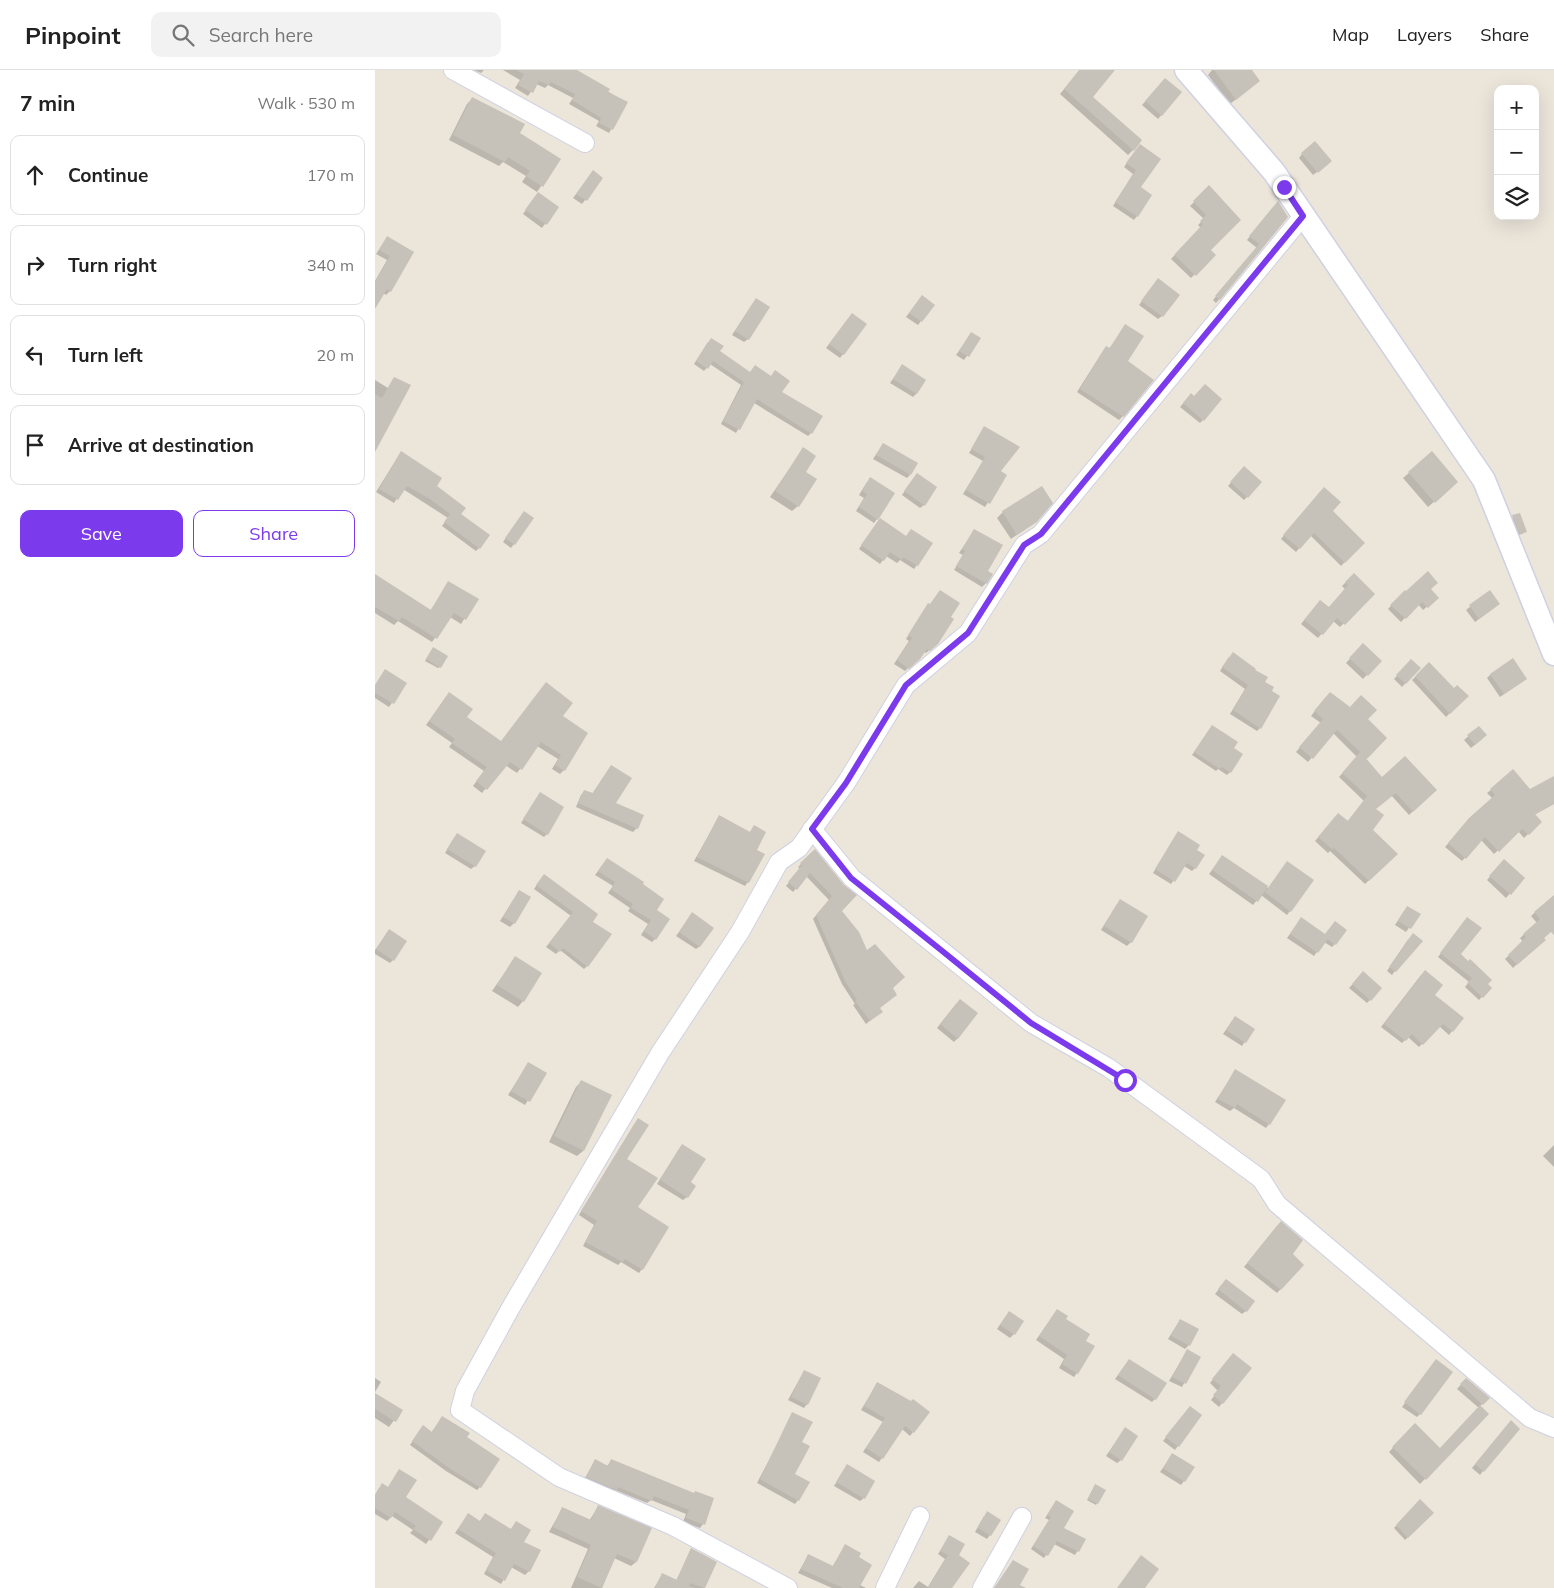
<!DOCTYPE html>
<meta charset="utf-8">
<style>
body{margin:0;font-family:Mulish,sans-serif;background:#f2f2f2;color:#222}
.controls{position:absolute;right:15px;top:15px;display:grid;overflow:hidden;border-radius:10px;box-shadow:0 5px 20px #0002}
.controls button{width:45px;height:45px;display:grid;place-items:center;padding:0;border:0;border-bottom:1px solid #e0e0e0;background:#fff;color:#222;font:25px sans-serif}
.stop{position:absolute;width:15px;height:15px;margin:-11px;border:4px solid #7c3aed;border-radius:50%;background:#fff}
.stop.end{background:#7c3aed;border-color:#fff;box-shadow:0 1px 5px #0008}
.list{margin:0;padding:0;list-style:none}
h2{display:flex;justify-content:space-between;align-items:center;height:65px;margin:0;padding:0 20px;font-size:21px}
h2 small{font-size:16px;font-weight:400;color:#767676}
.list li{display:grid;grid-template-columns:32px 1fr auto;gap:15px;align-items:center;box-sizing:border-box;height:80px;margin:0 10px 10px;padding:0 10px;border:1px solid #e0e0e0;border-radius:10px}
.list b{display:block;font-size:19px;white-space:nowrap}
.list em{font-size:16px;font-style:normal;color:#767676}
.actions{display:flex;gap:10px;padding:15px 20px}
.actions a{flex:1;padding:11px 0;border:1px solid #7c3aed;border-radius:10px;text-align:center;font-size:18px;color:#7c3aed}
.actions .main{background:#7c3aed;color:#fff}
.icon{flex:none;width:28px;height:28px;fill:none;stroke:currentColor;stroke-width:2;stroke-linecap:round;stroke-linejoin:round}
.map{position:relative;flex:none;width:1179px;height:1518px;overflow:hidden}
header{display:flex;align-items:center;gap:30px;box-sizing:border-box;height:70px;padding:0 25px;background:#fff;border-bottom:1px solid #e0e0e0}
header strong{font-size:24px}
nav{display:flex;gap:28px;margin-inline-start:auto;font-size:18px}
.search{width:350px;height:45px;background:#f2f2f2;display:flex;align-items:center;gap:12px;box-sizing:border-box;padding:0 18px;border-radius:10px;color:#767676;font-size:19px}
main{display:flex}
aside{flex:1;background:#fff}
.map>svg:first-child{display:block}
.shadow{fill:#0003}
.building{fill:#c6c2ba}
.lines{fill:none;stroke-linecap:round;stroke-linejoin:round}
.minor-casing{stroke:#cfd1e2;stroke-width:20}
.tertiary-casing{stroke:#cfd1e2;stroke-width:25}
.minor{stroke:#fff;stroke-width:18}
.tertiary{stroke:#fff;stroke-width:22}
.route{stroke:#7c3aed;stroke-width:6}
</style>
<header>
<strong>Pinpoint</strong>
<div class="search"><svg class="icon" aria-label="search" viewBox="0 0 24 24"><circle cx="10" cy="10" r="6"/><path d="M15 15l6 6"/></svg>Search here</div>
<nav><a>Map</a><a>Layers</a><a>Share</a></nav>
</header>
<main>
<aside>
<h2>7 min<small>Walk · 530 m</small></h2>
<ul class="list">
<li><svg class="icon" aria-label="ahead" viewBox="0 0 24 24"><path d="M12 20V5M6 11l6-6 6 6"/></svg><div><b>Continue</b></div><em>170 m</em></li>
<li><svg class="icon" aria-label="right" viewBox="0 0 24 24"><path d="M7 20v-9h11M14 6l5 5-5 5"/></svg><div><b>Turn right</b></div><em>340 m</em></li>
<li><svg class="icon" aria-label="left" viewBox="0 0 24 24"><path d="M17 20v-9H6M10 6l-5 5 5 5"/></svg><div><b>Turn left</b></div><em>20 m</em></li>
<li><svg class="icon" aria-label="arrive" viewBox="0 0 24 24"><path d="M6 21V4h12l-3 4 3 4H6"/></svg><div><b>Arrive at destination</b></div></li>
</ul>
<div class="actions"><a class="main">Save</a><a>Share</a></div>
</aside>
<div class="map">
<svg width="1179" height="1518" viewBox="0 0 1179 1518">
<rect width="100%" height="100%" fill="#ebe5da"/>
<!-- shadow -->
<g class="shadow">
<path d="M99,0H109L106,3Z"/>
<path d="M128,0H199L251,33L234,63L221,56L224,51L194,34L198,28L173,15L170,18L161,14L153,26L140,18L145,10Z"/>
<path d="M705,0H734L716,27L758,80L753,85L685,24Z"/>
<path d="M837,0H875L884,11L855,34L833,5Z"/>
<path d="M787,13L806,22L783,49L767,35Z"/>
<path d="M97,29L143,64L184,90L162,122L147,112L151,106L128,92L124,96L74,70L92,34Z"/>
<path d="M762,79L764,118L762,146L759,150L738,136L758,104L749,97Z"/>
<path d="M927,84L952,94L938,105L924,88Z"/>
<path d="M218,102L227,108L207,134L198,128Z"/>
<path d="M834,117V180L839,185L816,208L796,189L826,158L823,155L829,149L815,136Z"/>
<path d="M160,127L183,137L167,158L148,144Z"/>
<path d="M899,136L912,147L841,233L838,230L882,178L872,170Z"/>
<path d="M9,172L37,183L15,221L11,225L8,223L0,237V211L12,190L1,184Z"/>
<path d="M780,214L787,246L783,249L764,235Z"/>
<path d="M547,226L558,235L543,255L531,247Z"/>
<path d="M378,233L373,269L369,272L357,265Z"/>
<path d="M473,249L468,284L465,288L451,278Z"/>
<path d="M750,256L752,291L748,346L744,350L702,322L728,281L731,277L734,279Z"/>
<path d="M596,264L604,269L589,290L581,285Z"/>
<path d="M333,272L343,282L405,322L436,363L433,366L379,333L361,363L346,354L366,315L335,294L329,301L319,294Z"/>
<path d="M527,296L542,323L538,327L515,313Z"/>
<path d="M19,308L0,373V310L13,318Z"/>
<path d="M812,329L828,350L825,353L805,337Z"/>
<path d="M610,358L624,401L631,405L610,437L588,424L608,391L594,383Z"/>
<path d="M508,374L535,405L532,408L498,389Z"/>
<path d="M428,379L429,403L423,436L417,441L395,427Z"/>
<path d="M26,382L85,444L104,478L101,481L67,456L73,448L28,419L19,433L1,422Z"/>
<path d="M865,402L872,427L869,430L853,416Z"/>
<path d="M1034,403L1076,417L1053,437L1028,408Z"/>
<path d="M542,404L549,435L545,438L527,425Z"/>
<path d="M492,412L502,449L499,453L481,441L489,428L484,425Z"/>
<path d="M945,422L956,441L988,473L966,496L935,465L921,482L906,469Z"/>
<path d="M628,442L661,451L636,469L622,448Z"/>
<path d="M146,446L139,474L136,478L128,472Z"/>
<path d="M1138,446L1149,463L1144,465L1137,448Z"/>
<path d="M505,449L531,467L536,460L542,495L539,499L525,490L522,493L511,486L505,494L484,479Z"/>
<path d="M599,461L612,501L611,513L607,517L579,500L588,485L584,483Z"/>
<path d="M979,504L998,524L965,557L958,551L943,568L926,554L942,535L953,539L970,519L967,516Z"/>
<path d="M0,509L55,541L74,513L102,529L86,554L75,547L57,572L23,551L19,555L0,543Z"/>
<path d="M1054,520L1062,528L1048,540L1043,534L1026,552L1013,539L1030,521Z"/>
<path d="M1114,522L1119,538L1100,552L1091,540Z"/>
<path d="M553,534L558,577L551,583L549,582L530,601L519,594L534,571L531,569Z"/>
<path d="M988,575L1005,591L988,609L971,593Z"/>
<path d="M57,580L65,597L63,598L50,591Z"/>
<path d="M854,587L878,601L888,613L885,658L882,661L855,644L870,619L845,601Z"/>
<path d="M1036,590L1044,598L1027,617L1019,609Z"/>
<path d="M1054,594L1079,620L1092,626L1071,647L1037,610Z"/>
<path d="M1116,604L1147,612L1125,627L1112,608Z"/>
<path d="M31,613L14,637L0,628V615Z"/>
<path d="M71,627L90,647L126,672L186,646L189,700L185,704L177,699L183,689L162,676L142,703L130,695L107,723L98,716L109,701L74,677L77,673L51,655Z"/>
<path d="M951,627L991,649L1011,668L990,689L1007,709L1060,720L1034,745L1016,725L1000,739L996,760L1021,784L990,814L955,781L953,783L940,771L960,748L972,752L989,731L964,707L982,687L958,663L933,692L921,682L946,653L936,646Z"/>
<path d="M1104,657L1107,669L1096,678L1089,670Z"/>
<path d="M834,660L855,702L852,705L843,699L841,701L817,685Z"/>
<path d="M236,696L239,734L262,758L258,762L201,737L206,725L210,721L217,724Z"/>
<path d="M1179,707V734L1159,745L1165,752L1149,768L1143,761L1119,784L1106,770L1087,791L1070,777L1091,753L1118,729L1112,723L1116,720L1154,721Z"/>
<path d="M162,728L172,764L169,767L146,753Z"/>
<path d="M344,747L374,763L379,757L373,812L370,816L319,791Z"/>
<path d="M803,763L820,780V798L817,801L809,796L796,814L778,803Z"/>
<path d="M79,768L100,796L96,799L70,783Z"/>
<path d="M439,781L465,841L516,919L503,939L502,945L491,954L478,935L480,934L467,914L438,849L454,830L431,806L418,822L411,816L425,799L423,797Z"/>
<path d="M848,786L893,818L915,841L912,845L886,825L878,835L834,804Z"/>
<path d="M232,789L266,815L280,840V869L277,872L266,865L273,854L253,841L255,838L233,823L238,816L220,805Z"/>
<path d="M1125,795L1148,808L1131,828L1112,810Z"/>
<path d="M166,809L216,852L212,896L209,899L185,880L181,884L171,877L196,846L159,819Z"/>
<path d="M144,821L139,853L135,857L125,851Z"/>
<path d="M1179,826V858L1138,898L1130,889L1148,872L1145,868L1162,853L1156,846Z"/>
<path d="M742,834L756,872L752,876L726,860Z"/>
<path d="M1029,841L1044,844L1031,862L1020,855Z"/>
<path d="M317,844L325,876L321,879L301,866Z"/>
<path d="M926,849L960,874L957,877L949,872L939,886L912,868Z"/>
<path d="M1089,852L1084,884L1115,918L1104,930L1090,917L1094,912L1063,887Z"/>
<path d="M14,861L18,890L15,893L0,884V880Z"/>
<path d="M1034,868L1020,901L1017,905L1012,901Z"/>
<path d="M140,888L148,931L143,937L117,921Z"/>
<path d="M988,903L995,930L992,933L974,918Z"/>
<path d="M1046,905L1058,925L1087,948L1074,965L1064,956L1044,977L1033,967L1027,973L1006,957Z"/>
<path d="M581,934L583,968L579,972L562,958Z"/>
<path d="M857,951L878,960L867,976L848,964Z"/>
<path d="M154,993L170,1003L150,1035L133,1025Z"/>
<path d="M860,1001L894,1054L891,1058L859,1038L855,1041L840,1032Z"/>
<path d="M207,1011L208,1081L202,1086L174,1072L201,1017Z"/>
<path d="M260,1053L250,1089L261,1138L267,1199L264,1203L246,1192L243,1195L208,1176L219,1155L204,1145Z"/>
<path d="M1179,1075V1097L1168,1086Z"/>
<path d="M304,1079L314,1112L312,1127L308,1130L282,1114Z"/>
<path d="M902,1156L916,1184L928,1195L902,1223L869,1197Z"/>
<path d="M848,1214L871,1241L867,1244L840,1224Z"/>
<path d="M682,1240L710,1272L702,1303L699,1307L684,1298L689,1289L661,1270Z"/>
<path d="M631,1246L639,1264L635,1268L622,1259Z"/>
<path d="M805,1250L814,1275L810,1279L793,1269Z"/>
<path d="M812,1281L824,1287L807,1317L794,1311Z"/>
<path d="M855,1288L847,1333L844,1337L836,1330L843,1321L835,1313Z"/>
<path d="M754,1290L780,1329L777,1332L740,1309Z"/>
<path d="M1058,1295L1045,1344L1042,1347L1027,1337Z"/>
<path d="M429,1301L432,1334L429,1338L413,1330Z"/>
<path d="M0,1308L6,1312L0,1322Z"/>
<path d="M1091,1309L1113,1328L1104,1337L1112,1344L1045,1414L1014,1382L1040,1355L1065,1379L1104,1338L1082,1319Z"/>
<path d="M502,1314L538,1362L535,1366L527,1359L504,1392L488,1382L508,1352L486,1340Z"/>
<path d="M0,1325L26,1341L14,1357L0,1348Z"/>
<path d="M812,1342L825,1345L800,1380L788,1371Z"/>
<path d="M418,1344L426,1373L418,1404L423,1430L420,1434L382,1413Z"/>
<path d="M67,1348L90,1368L105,1417L102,1420L71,1401L35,1375L45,1360L56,1363Z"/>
<path d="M1132,1356L1108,1401L1105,1405L1097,1398Z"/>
<path d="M750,1359L746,1390L742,1393L731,1386Z"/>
<path d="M798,1384L809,1411L806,1415L785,1402Z"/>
<path d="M220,1391L232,1396L236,1391L319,1425L328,1454L325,1458L308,1452L311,1444L276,1430L272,1433L240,1420L237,1423L208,1411Z"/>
<path d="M472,1396L489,1428L485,1431L459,1416Z"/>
<path d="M719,1417L722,1433L721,1435L712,1430Z"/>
<path d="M4,1418L29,1428L66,1453L51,1474L35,1463L38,1460L17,1446L12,1451L0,1444V1425Z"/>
<path d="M1045,1431L1058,1443L1030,1470L1019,1458Z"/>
<path d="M681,1432L688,1459L709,1470L700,1485L679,1474L669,1488L656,1479L674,1450L670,1448Z"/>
<path d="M223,1437L275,1459L261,1492L256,1496L239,1488L227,1518H196L213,1479L174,1462L187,1439L214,1451Z"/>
<path d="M110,1445L135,1460L141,1453L154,1501L150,1505L136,1497L126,1514L109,1504L118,1487L80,1463L90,1449L104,1452Z"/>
<path d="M609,1446L615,1465L612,1469L600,1462Z"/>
<path d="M574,1467L582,1486L576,1518H538L544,1511L553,1517L570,1489L563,1484Z"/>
<path d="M471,1476L482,1488L485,1515L491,1518H457L423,1503L433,1486L457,1497Z"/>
<path d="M316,1479L340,1492L329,1518H279L287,1505L301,1511Z"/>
</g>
<!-- building -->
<g class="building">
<path d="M141,0H202L235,19L233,22L253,32L238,60L224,53L226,48L197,30L200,24L176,12L174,15L164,11L158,23L143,15L149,4Z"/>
<path d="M704,0H740L718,27L767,70L759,81L689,19Z"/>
<path d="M839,0H877L885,11L861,30Z"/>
<path d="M790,8L807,22L787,46L770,31Z"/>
<path d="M97,27L150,54L145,63L186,89L168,117L151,106L155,101L133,87L130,92L78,65Z"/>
<path d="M940,71L957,91L943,103L926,83Z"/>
<path d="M765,74L786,89L766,117L777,125L763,147L740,132L761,100L751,93Z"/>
<path d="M218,100L228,108L212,131L201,124Z"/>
<path d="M834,115L866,150L836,180L841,185L821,206L799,185L828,154L825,151L831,145L818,131Z"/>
<path d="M163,122L184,137L172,155L150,140Z"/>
<path d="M903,131L913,147L845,230L840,226L884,174L874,166Z"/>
<path d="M12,166L39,182L16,222L12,219L0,239V211L15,186L4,180Z"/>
<path d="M783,208L805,225L788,247L766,231Z"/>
<path d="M547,225L560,235L547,252L534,243Z"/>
<path d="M381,228L395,237L374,270L360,261Z"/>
<path d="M477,243L492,254L469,285L454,274Z"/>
<path d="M750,254L769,266L753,291L779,310L749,347L705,319L731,276L735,278Z"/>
<path d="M596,262L606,268L594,287L584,281Z"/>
<path d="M336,268L349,276L345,281L375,302L380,295L396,306L400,300L415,311L407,322L448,346L437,364L382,329L365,360L348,351L369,312L338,291L333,299L321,291Z"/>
<path d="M527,294L551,310L542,324L518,309Z"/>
<path d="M19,307L36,315L0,382V324L7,328Z"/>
<path d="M830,314L847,329L829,351L808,333L816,323L819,326Z"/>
<path d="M609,356L645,377L626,401L632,405L615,434L591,420L610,387L596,379Z"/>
<path d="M508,373L543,393L536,405L501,385Z"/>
<path d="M428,377L441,386L431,402L442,409L424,437L400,421Z"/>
<path d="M26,381L67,408L62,416L91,438L86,444L115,465L105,479L69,452L75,444L55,429L32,416L23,430L4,419Z"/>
<path d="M1057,381L1083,412L1060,433L1033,402Z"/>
<path d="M869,396L887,412L873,428L855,412Z"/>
<path d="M542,403L562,417L550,436L529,421Z"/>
<path d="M495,407L520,423L503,450L484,437L492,424L487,421Z"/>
<path d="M667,416L678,433L662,452L642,465L627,441Z"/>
<path d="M949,417L966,432L958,441L990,473L970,493L939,463L925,479L908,465Z"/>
<path d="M149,441L159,448L140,475L130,468Z"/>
<path d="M1145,443L1152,462L1145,464L1137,445Z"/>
<path d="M505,448L531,466L536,459L558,473L543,496L528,487L527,490L515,482L509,491L486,475Z"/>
<path d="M599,459L628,475L613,501L618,504L612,514L581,496L590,481L587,479Z"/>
<path d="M1053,501L1063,513L1056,519L1064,528L1053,538L1047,532L1031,549L1015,535L1030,520L1031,521Z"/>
<path d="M979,503L1000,524L970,555L962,548L948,565L929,550L945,530L954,537L973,515L970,512Z"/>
<path d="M0,504L56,540L73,511L104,529L91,550L79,543L62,569L27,547L24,551L0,537Z"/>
<path d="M565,520L585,533L576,547L579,549L563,574L555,581L552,579L545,589L534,599L522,590L537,568L533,565L553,533L555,534Z"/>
<path d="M1115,520L1125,534L1104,549L1094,535Z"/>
<path d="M988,573L1007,591L993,606L974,588Z"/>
<path d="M58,577L73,586L66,598L51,589Z"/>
<path d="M858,582L881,599L880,600L893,607L890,612L899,617L897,621L905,626L886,659L858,640L873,615L847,597Z"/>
<path d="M1138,588L1152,609L1129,624L1115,604Z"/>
<path d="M1036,589L1046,598L1031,614L1021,605Z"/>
<path d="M1054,592L1079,618L1082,615L1094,626L1075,644L1040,606Z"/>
<path d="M10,599L32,613L19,634L0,623V615Z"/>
<path d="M171,612L198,633L188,646L213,663L190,701L180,695L186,685L166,672L147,700L135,692L112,720L101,711L112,697L77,673L80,669L54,651L74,622L98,639L92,647L126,671Z"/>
<path d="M955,622L975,637L986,625L1002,640L993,649L1012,668L992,689L988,685L1007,707L1030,686L1062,720L1038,742L1021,723L1001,739L1009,745L998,760L1023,784L994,811L959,778L958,780L943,767L963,743L973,751L992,726L967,703L985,682L962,660L938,689L924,677L948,649L939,641Z"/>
<path d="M837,655L863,672L859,678L868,684L856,703L847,697L845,699L819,682Z"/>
<path d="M1104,656L1112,665L1100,675L1092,665Z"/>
<path d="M236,695L257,708L241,733L269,745L263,759L203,733L209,720L218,723Z"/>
<path d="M1138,699L1155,719L1179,706V734L1160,744L1167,752L1154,765L1147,759L1124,782L1110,767L1091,789L1073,773L1094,748L1120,725L1115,719Z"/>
<path d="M165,722L189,737L173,765L148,749Z"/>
<path d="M344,745L375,762L379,755L391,762L382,780L390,784L374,813L322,787Z"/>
<path d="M803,761L825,775L822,780L830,785L821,799L812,793L800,812L780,799Z"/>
<path d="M82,763L111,781L101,797L72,779Z"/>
<path d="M440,779L469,815L482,825L467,841L484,862L492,880L500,874L530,907L518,918L522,925L505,938L508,942L495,951L480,931L482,930L470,911L441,845L457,826L435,803L422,820L413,812L427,795L425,793Z"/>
<path d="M847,785L893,816L883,832L837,800Z"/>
<path d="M232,788L269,812L268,814L289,829L282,840L295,849L281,870L269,861L276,850L256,838L258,834L236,819L240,812L223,801Z"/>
<path d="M1129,789L1150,808L1136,825L1114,806Z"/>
<path d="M912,791L939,810L916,842L890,822Z"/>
<path d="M169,804L223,844L218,852L237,864L213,897L188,878L185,882L174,873L198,842L161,815Z"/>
<path d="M144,820L156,827L140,854L128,847Z"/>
<path d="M1179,825V865L1176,862L1169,868L1171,870L1142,895L1133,885L1151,867L1148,864L1165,849L1159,842Z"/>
<path d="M745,829L773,846L757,873L729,856Z"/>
<path d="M1032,836L1046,844L1036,859L1023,851Z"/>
<path d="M317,842L339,858L325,877L304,862Z"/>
<path d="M926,847L950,864L960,851L972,860L961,875L953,869L943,883L915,864Z"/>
<path d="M1092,847L1107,858L1086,884L1093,891L1095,889L1117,910L1113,914L1117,918L1108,928L1092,913L1097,908L1065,883Z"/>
<path d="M14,859L32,871L19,891L1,879Z"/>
<path d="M1038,863L1048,871L1021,902L1014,897Z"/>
<path d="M140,886L167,903L149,932L122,915Z"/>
<path d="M1050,900L1068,915L1060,925L1089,948L1078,962L1068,954L1048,975L1037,964L1031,971L1009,954Z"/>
<path d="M988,901L1007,918L996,931L977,914Z"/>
<path d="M585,929L603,943L583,969L565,954Z"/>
<path d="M860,946L880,959L871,973L851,960Z"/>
<path d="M153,992L172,1003L155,1032L136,1021Z"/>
<path d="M860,999L911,1030L895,1055L862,1034L860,1038L843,1029Z"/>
<path d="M206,1010L237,1025L209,1081L179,1066Z"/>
<path d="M263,1048L274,1055L252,1089L283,1108L263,1137L294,1157L268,1200L250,1189L248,1192L210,1172L222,1151L206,1141Z"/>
<path d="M307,1074L331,1089L316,1112L321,1116L313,1128L285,1110Z"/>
<path d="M906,1151L928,1170L918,1184L929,1195L906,1220L872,1193Z"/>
<path d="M851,1209L880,1231L872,1242L843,1219Z"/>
<path d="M682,1239L693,1246L691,1249L715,1264L711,1271L720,1276L703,1304L687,1294L692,1285L664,1266Z"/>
<path d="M634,1241L649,1251L640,1265L625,1255Z"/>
<path d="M805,1249L824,1259L815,1276L796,1266Z"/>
<path d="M812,1279L826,1287L811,1314L797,1307Z"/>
<path d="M858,1283L877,1298L848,1334L838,1325L846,1316L837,1309Z"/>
<path d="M754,1289L792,1313L781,1330L743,1305Z"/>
<path d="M1061,1289L1078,1302L1046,1345L1029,1332Z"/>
<path d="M429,1300L446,1308L433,1335L416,1327Z"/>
<path d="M1091,1308L1115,1328L1108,1335L1085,1314Z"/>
<path d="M502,1312L536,1331L538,1329L555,1342L539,1363L530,1356L508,1389L491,1378L510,1348L489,1336Z"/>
<path d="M0,1323L28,1340L21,1352L0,1339Z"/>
<path d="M1105,1335L1114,1344L1051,1410L1017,1377L1040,1353L1065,1378Z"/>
<path d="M815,1336L827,1345L804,1377L790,1367Z"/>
<path d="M417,1342L438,1352L427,1372L435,1376L420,1404L435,1412L424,1431L385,1409Z"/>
<path d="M67,1346L95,1363L92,1367L125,1389L106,1418L74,1398L37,1371L48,1355L57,1362Z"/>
<path d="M1136,1350L1145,1359L1109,1402L1100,1394Z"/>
<path d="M750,1357L763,1366L747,1391L734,1382Z"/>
<path d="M797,1383L820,1397L810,1412L788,1398Z"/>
<path d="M220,1389L233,1396L236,1389L319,1423L320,1421L339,1428L330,1455L311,1448L314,1440L279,1426L277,1431L243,1417L242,1420L211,1407Z"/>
<path d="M472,1394L500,1411L490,1429L461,1412Z"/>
<path d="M24,1399L42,1410L31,1427L68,1452L56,1471L38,1459L41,1456L20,1442L16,1448L0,1438V1425L7,1413L13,1417Z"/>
<path d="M720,1414L731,1420L723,1434L713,1429Z"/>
<path d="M1045,1429L1059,1443L1033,1468L1021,1455Z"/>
<path d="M681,1430L699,1441L689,1458L711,1469L704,1482L682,1471L673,1486L658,1476L676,1447L672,1445Z"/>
<path d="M223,1435L277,1458L262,1492L242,1484L227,1518L202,1507L216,1475L178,1457L187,1437L216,1450Z"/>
<path d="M612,1441L626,1450L616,1466L603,1458Z"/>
<path d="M93,1443L105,1451L110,1443L136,1459L141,1451L156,1460L149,1472L166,1480L155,1502L139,1494L130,1511L111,1500L121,1483L83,1459Z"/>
<path d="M574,1465L590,1474L584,1485L595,1493L577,1518H553L573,1485L565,1481Z"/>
<path d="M470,1474L486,1483L484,1487L497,1495L484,1518H468L426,1499L433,1484L458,1496Z"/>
<path d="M316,1478L342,1492L330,1518L315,1513L314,1516L320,1518H280L287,1503L302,1510Z"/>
<path d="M766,1485L784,1499L770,1518H742Z"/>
<path d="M638,1490L654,1499L645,1515L641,1513L651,1518H619Z"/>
</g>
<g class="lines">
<!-- minor casing -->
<g class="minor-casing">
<g id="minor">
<path d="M78,0L210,73"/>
<path d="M437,759L477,808L656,953L734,998L886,1109L902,1134L1155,1348L1179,1358"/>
<path d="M413,1518L298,1456L184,1407L85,1340L90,1321L135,1239L285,983L365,862L404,792L424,778L471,713L531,615L593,563L649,475L666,464L928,146"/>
<path d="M510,1518L545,1446"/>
<path d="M607,1518L647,1447"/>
</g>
</g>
<!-- tertiary casing -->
<g class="tertiary-casing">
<path id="tertiary" d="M811,0L899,102L1109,410L1179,584"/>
</g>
<!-- minor -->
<use href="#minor" class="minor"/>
<!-- tertiary -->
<use href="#tertiary" class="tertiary"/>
</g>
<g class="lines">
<!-- route -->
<path class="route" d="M750,1010L656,953L566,880L476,808L437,759L471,713L531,615L593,563L649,475L666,464L928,146L909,117"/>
</g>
</svg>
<div class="controls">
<button>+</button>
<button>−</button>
<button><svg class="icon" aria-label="layers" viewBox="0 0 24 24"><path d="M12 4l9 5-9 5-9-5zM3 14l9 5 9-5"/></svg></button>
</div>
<div class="stop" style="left:750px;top:1010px"></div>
<div class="stop end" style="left:909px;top:117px"></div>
</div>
</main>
